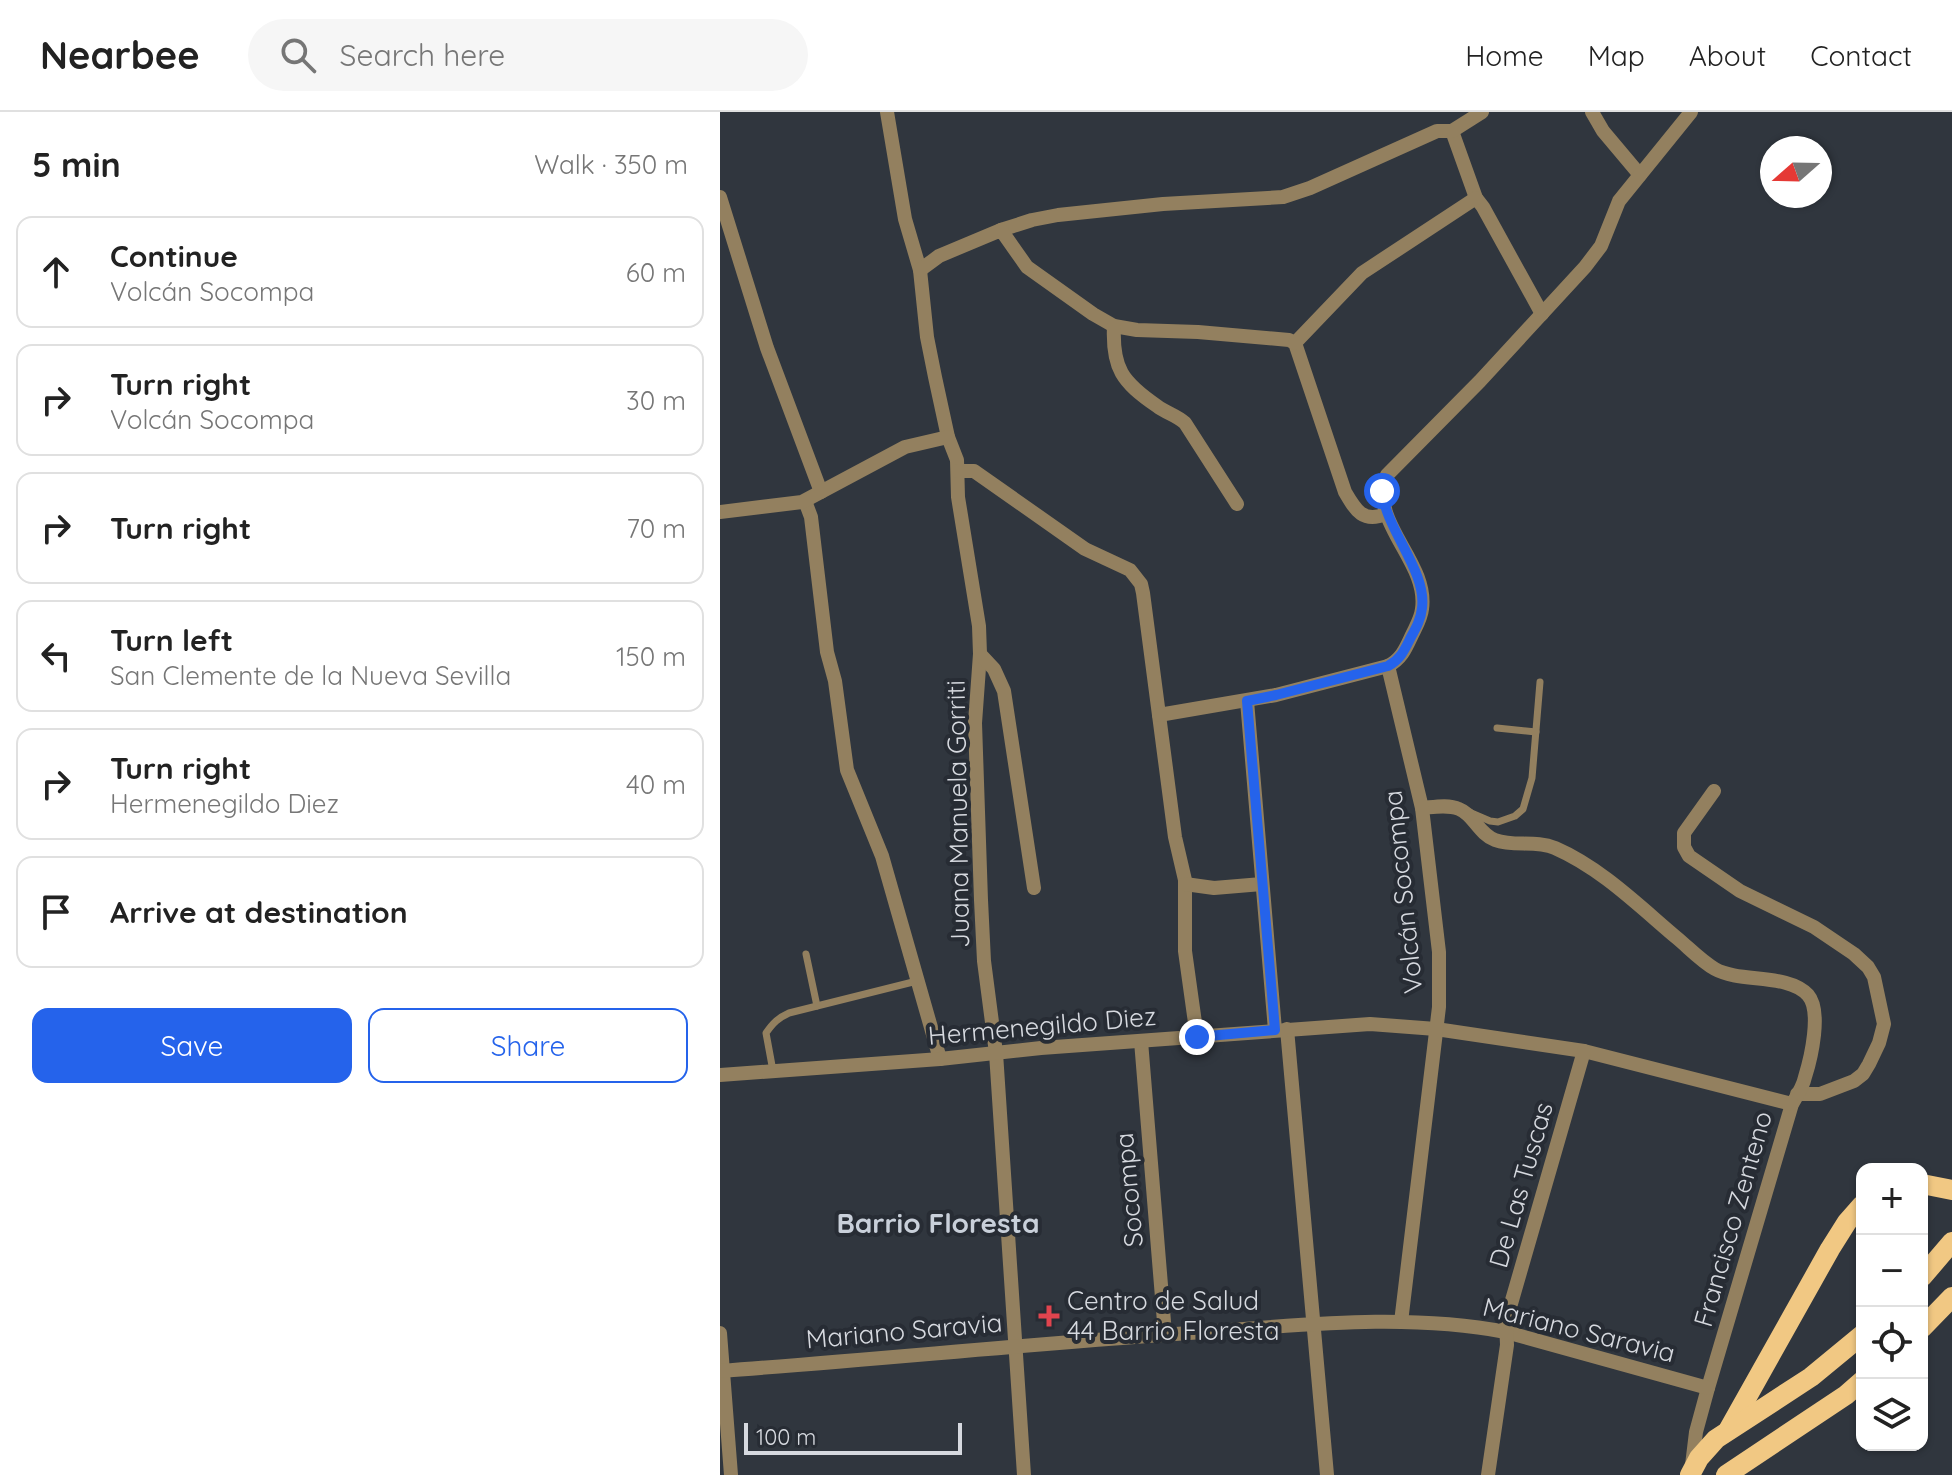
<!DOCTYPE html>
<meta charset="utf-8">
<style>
body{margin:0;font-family:Quicksand,sans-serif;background:#f6f6f6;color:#222}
.controls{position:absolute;right:24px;bottom:24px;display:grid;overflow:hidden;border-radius:16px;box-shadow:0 2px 6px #0004}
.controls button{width:72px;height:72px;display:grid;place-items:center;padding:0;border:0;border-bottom:2px solid #e0e0e0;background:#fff;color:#222;font:40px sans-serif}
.compass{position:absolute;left:1040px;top:24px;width:72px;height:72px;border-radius:50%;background:#fff;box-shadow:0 2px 6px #0004;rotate:250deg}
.scale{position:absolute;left:24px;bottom:20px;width:218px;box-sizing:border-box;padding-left:8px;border:4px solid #d6d9df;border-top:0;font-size:22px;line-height:28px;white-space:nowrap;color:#d6d9df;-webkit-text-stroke:6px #272c34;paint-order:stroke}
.stop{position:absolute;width:24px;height:24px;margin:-18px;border:6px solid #2563eb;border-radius:50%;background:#fff}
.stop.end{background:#2563eb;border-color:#fff;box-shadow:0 2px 8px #0008}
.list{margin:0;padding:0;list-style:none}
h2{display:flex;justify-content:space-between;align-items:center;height:104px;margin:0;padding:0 32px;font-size:34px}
h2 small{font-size:26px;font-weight:400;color:#767676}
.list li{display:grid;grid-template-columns:52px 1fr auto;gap:24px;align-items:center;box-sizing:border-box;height:112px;margin:0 16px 16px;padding:0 16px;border:2px solid #e0e0e0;border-radius:16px}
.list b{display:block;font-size:30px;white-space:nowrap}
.list p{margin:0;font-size:26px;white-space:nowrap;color:#767676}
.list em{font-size:26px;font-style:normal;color:#767676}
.actions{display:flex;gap:16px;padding:24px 32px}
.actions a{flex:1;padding:18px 0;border:2px solid #2563eb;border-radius:16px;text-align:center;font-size:28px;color:#2563eb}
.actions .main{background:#2563eb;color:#fff}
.icon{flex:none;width:44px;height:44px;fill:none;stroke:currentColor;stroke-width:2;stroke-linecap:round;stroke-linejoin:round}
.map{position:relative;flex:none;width:1232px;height:1363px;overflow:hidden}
header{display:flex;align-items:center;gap:48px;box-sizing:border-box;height:112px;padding:0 40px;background:#fff;border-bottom:2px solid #e0e0e0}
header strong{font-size:38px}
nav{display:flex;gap:44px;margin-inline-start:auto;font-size:28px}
.search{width:560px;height:72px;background:#f6f6f6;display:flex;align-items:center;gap:20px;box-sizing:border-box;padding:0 28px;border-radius:44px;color:#767676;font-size:30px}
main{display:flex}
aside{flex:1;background:#fff}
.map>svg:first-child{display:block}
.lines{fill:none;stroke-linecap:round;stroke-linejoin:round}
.service{stroke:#93805f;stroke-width:7}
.minor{stroke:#93805f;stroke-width:14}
.primary{stroke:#f1c883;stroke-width:20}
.route{stroke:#2563eb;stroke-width:10}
.health-dot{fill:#e0444e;stroke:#272c34;stroke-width:3}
.labels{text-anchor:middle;stroke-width:8;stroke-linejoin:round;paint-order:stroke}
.street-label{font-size:26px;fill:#d6d9df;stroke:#272c34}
.poi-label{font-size:26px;fill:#d6d9df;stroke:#272c34;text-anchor:start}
.neighbourhood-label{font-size:28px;font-weight:bold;fill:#c9d0da;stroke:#272c34}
</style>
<header>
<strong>Nearbee</strong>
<div class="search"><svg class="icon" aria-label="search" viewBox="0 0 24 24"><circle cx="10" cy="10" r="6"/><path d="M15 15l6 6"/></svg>Search here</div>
<nav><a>Home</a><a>Map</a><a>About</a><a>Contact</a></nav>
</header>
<main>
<aside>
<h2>5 min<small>Walk · 350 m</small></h2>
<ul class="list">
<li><svg class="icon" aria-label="ahead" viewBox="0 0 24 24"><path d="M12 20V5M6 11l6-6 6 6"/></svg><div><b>Continue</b><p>Volcán Socompa</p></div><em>60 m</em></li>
<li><svg class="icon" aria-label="right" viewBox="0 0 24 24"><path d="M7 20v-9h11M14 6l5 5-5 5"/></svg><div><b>Turn right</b><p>Volcán Socompa</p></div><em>30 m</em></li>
<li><svg class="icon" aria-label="right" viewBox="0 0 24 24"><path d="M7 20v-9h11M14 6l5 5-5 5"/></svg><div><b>Turn right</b></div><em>70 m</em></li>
<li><svg class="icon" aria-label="left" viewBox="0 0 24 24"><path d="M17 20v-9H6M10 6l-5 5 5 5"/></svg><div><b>Turn left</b><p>San Clemente de la Nueva Sevilla</p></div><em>150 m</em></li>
<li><svg class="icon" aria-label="right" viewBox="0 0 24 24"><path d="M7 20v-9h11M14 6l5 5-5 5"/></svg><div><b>Turn right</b><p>Hermenegildo Diez</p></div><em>40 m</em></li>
<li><svg class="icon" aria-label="arrive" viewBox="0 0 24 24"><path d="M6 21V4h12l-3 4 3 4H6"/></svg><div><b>Arrive at destination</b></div></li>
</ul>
<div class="actions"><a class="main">Save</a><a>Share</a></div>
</aside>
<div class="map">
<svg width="1232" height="1363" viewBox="0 0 1232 1363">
<rect width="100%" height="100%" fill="#30363e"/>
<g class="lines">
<!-- service -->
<g class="service">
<path d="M777,616L816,620"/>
<path d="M749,700L770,709L778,710L795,704L803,697L812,666L820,570"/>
<path d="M86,842L97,894"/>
<path d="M53,959L46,921C53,911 58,906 69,901L197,869"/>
</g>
<!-- minor -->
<g class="minor">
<path d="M167,0L185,107L200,158L207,225L215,265L228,325L237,348L238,385L259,514L260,542L255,611L261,788L264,849L276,941L304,1363"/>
<path d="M872,0L883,19L920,63"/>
<path d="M732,19L756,86L763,95L822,202"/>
<path d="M0,85L47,236L101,380"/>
<path d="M281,118L312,108L338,103L443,92L563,85L590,76L717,19H732L762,0"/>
<path d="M200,158L219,144L281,118L307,155L373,202L394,214L417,218L478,220L569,228L575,231L625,380C636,399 643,411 666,402"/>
<path d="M394,214C392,256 402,270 437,294C446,301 456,303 465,311L517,392"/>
<path d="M575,231L642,161L756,86"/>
<path d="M238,359H254L365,437L410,458L421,472L423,481L455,725L465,768V839L477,925"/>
<path d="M85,389L91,405L107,540L115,569L127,658L162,744L220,947"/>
<path d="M0,400L82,390L185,335L228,325"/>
<path d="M260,542L274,557L284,579L314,776"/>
<path d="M527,589L555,918"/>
<path d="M439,603L556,583L668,554"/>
<path d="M994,679L964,721V735L969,744L1020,779L1094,815L1134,842L1148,855L1154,865L1164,912L1159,931L1149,952L1143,962L1134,969L1100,982H1077"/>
<path d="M702,696C714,695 728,692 739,697C753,702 759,722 775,728C794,735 815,728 835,736C881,756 919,794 957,826C969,836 981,849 995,857C1020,871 1068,861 1088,883C1102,899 1091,946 1085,965C1083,975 1077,984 1072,992L988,1276L976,1320L972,1353"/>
<path d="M465,772L494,776L542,772"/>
<path d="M567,917L607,1363"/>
<path d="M421,929L445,1222"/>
<path d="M0,963L220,947L321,936L650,912L716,917L864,939L1072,992"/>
<path d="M681,1210L719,895V840L702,696L668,554C681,547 685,538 691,525C695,516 701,507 702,497C709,449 647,410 667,363L760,269L865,155L881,134L899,89L971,0"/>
<path d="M0,1221L11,1363"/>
<path d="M0,1259C161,1247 322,1231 483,1220C583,1213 686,1201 786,1220L988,1276"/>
<path d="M768,1363L787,1233L786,1209L864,939"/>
</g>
<!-- primary -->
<g class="primary">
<path d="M1202,1072L1232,1078"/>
<path d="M1202,1165L1232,1130"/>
<path d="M1202,1216L1232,1185"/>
<path d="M1009,1317L1110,1137L1127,1110L1142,1093"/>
<path d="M970,1363L979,1346L996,1327L1091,1265L1142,1223"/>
<path d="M1006,1363L1126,1283L1142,1269"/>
</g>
</g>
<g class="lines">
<!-- route -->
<path class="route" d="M477,925L555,918L527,589L556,583L668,554C681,547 685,537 691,525C696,516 701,507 702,496C707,459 666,418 662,379"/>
</g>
<!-- markers -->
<path class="health-dot" d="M325 1192h8v8h8v8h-8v8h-8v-8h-8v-8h8z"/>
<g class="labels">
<!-- street labels -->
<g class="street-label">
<text transform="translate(238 702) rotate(-91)" y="9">Juana Manuela Gorriti</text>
<text transform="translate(683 780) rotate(-96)" y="9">Volcán Socompa</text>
<text transform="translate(322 914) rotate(-5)" y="9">Hermenegildo Diez</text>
<text transform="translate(801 1073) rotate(-74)" y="9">De Las Tuscas</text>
<text transform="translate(409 1078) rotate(-95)" y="9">Socompa</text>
<text transform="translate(1013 1107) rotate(-74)" y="9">Francisco Zenteno</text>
<text transform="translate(859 1218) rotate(14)" y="9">Mariano Saravia</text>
<text transform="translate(184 1219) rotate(-5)" y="9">Mariano Saravia</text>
</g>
<!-- poi labels -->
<g class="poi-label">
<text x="347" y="1198">Centro de Salud<tspan x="347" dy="30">44 Barrio Floresta</tspan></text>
</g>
<!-- neighbourhood labels -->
<g class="neighbourhood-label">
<text x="218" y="1121">Barrio Floresta</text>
</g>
</g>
</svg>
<div class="controls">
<button>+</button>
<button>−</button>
<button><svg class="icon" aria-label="locate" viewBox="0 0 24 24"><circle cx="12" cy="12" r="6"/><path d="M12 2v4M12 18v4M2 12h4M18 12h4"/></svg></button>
<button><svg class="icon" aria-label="layers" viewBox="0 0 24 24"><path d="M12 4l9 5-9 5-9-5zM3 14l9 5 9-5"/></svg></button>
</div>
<svg class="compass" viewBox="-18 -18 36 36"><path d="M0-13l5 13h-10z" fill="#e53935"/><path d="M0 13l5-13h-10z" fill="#767676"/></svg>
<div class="scale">100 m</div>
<div class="stop" style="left:662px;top:379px"></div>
<div class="stop end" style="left:477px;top:925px"></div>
</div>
</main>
